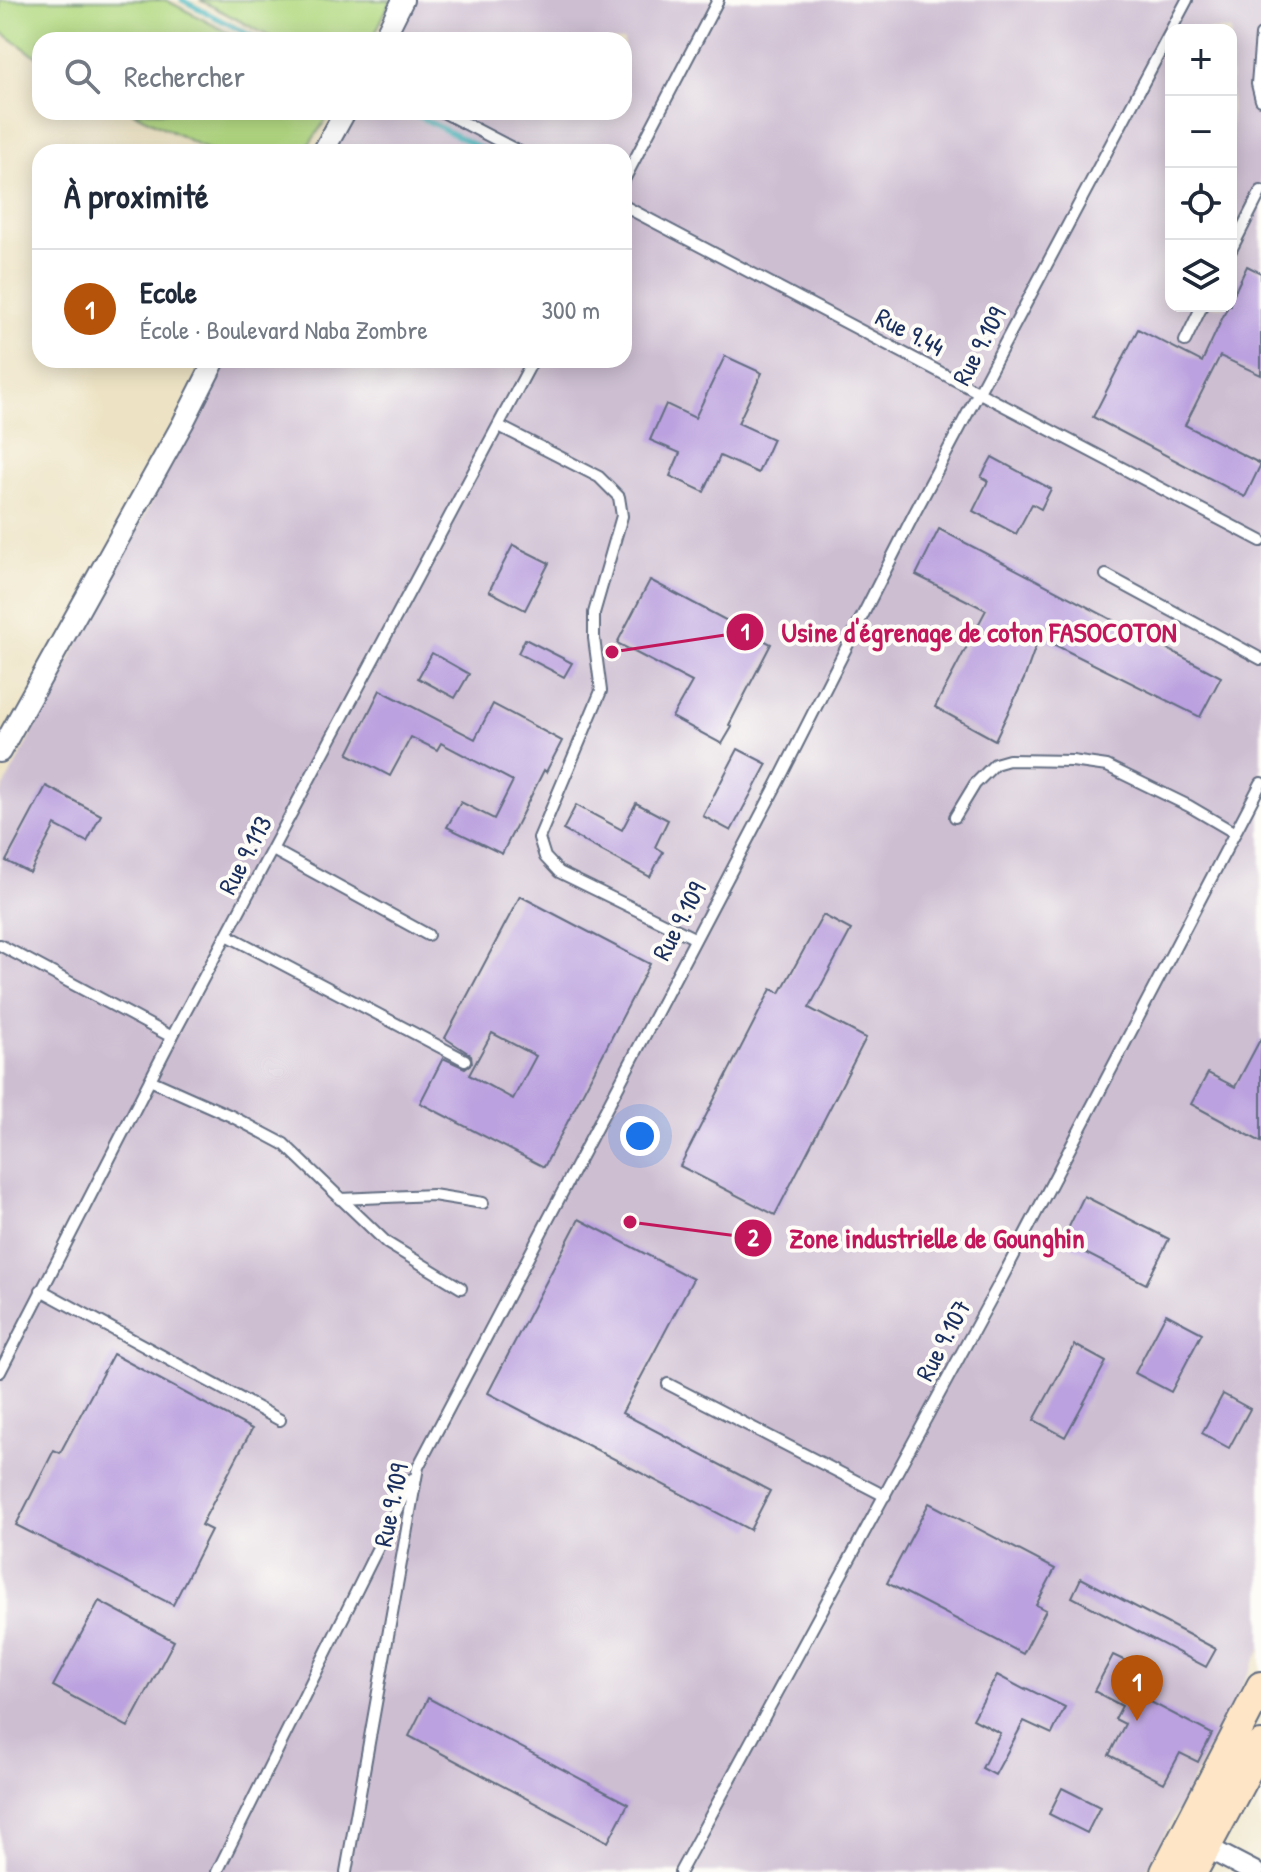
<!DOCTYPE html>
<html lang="fr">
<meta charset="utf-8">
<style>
body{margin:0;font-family:"Patrick Hand",sans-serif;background:#f2f2f3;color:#1f2937}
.controls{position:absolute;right:24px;top:24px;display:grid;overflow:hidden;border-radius:16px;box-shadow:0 4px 20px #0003}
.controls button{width:72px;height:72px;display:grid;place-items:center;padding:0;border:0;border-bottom:2px solid #e0e1e3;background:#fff;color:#1f2937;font:40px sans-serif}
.you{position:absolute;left:640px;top:1136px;width:28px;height:28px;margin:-20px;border:6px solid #fff;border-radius:50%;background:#1a73e8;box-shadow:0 0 0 12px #1a73e833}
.badge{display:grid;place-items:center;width:52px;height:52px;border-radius:50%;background:#b45309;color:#fff;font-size:26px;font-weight:700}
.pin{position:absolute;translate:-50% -66px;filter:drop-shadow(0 2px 4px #0008)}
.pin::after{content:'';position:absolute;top:42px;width:28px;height:24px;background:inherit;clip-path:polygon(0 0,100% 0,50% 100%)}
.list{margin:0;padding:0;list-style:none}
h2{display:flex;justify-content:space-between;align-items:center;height:104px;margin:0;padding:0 32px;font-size:34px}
h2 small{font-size:26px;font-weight:400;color:#747a83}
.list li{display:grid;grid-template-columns:52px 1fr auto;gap:24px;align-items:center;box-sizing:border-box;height:120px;padding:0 32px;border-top:2px solid #e0e1e3}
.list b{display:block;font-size:30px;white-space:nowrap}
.list p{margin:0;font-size:26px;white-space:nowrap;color:#747a83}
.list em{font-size:26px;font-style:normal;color:#747a83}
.icon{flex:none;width:44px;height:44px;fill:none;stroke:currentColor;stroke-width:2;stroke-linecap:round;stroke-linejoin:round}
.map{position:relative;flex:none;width:1261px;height:1872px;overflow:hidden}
.search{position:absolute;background:#fff;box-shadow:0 4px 20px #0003;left:32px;top:32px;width:600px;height:88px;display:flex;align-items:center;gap:20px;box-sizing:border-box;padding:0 28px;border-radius:24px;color:#747a83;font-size:30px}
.panel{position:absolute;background:#fff;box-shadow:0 4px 20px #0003;left:32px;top:144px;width:600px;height:224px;border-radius:24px}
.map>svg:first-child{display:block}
.industrial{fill:#cdbed2;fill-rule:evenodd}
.green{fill:#b4da83;stroke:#688470;stroke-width:2}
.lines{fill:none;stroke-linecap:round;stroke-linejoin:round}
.stream{stroke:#45b5bd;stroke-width:5}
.building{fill:#bba1df;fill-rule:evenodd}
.service-casing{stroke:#646e82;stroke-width:14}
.minor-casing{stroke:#646e82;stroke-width:24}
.secondary-casing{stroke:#646e82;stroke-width:32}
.service{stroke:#fff;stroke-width:10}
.minor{stroke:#fff;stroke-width:20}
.secondary{stroke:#fde5c5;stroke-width:28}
.labels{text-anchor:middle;stroke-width:8;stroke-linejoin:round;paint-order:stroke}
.street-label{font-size:26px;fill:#1b2f5e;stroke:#fdfcf7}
.leader{fill:none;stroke:#c2185b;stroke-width:3}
.callout-dot{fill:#c2185b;stroke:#fdfcf7;stroke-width:3}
.mark-label{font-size:24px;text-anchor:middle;font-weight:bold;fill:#fff}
.callout-label{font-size:28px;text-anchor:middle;font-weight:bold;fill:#c2185b;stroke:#fdfcf7;stroke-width:8;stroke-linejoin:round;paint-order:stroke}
</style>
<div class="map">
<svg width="1261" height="1872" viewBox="0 0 1261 1872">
<rect width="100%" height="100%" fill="#fdfcf7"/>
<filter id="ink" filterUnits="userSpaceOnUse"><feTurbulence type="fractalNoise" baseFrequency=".0125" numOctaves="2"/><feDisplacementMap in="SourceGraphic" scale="16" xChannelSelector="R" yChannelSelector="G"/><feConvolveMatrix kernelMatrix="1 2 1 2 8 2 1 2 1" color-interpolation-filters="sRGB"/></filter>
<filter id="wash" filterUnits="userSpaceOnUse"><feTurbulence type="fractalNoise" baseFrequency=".006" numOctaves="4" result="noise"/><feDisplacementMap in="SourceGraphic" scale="32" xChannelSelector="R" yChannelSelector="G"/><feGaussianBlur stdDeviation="1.8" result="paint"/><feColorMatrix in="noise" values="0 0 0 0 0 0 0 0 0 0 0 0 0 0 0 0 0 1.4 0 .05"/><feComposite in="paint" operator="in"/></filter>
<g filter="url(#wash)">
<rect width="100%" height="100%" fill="#ede3c4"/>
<!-- industrial -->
<path class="industrial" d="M412,0H1261V1649L1145,1872H0V795L225,360H624V152H333L354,112H624V40H391ZM1171,30H1231V306H1171Z"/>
<!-- green -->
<g class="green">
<path d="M0,0H166L242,40H40V59L0,31Z"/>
<path d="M200,0H391L372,40H276Z"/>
<path d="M132,112H331L304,152H213Z"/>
</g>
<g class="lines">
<!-- stream -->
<g class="stream">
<path d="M182,0L259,40"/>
<path d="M401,112L420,117L488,152"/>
</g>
</g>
<g id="blocks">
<!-- building -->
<g class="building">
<path d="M1247,266L1261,273V375L1220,356L1185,425L1261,464L1245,497L1093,417L1138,329L1202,362L1228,306H1231V300Z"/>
<path d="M725,356L762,373L738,423L773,439L758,473L720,456L704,492L670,476L680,453L650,440L666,404L695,418Z"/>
<path d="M992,457L1051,489L1041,509L1032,504L1016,534L973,511L988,481L981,477Z"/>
<path d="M939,529L1221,677L1200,717L1039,637L1024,679L995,740L935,707L986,610L916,575Z"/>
<path d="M513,545L549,563L525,610L489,591Z"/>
<path d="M650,580L771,644L729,725L732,727L722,744L672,717L692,682L617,643Z"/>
<path d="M525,639L572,663L564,677L518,653Z"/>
<path d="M432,653L469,674L455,698L418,678Z"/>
<path d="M380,690L475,739L493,704L562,741L546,772L544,770L502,854L447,827L461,802L494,819L513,781L441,743L437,750L411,737L390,776L348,754Z"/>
<path d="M738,749L767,764L731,831L703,816Z"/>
<path d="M46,786L101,815L87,842L55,825L30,873L6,861Z"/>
<path d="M636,803L668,820L655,847L663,852L650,877L563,830L576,805L622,830Z"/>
<path d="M520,896L650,964L544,1167L420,1103L443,1058L465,1068L472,1063L471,1055L445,1038ZM492,1033L536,1056L513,1099L469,1075Z"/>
<path d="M823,915L851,930L809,1008L866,1038L775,1215L680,1166L771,989L780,993Z"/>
<path d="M1261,1038V1142L1191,1104L1208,1073L1235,1087Z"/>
<path d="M1084,1196L1169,1239L1146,1284L1062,1241Z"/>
<path d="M579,1219L693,1279L622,1413L770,1491L750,1530L488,1393Z"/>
<path d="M1166,1314L1202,1333L1171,1392L1135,1373Z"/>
<path d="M1075,1345L1106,1362L1065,1437L1034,1420Z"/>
<path d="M113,1354L252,1429L201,1525L211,1530L173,1605L16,1525L54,1450L60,1453Z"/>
<path d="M1223,1394L1250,1409L1229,1448L1202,1433Z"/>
<path d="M929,1503L1055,1569L1036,1605L1046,1610L1023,1654L887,1583Z"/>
<path d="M1081,1578L1216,1649L1206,1667L1072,1597Z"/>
<path d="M99,1601L174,1641L128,1727L53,1686Z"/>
<path d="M1113,1655L1134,1665L1122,1687L1212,1734L1198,1762L1180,1753L1164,1783L1109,1755L1125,1724L1115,1719L1122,1706L1094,1691Z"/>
<path d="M997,1675L1025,1690L1026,1688L1065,1707L1052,1734L1024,1721L995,1775L982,1768L1000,1733L973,1719Z"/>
<path d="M428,1698L628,1804L608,1842L409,1736Z"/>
<path d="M1062,1788L1100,1807L1087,1833L1049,1814Z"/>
</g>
</g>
</g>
<g filter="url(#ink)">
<use href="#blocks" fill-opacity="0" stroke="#646e82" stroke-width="2"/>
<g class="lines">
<!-- service casing -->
<g class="service-casing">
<g id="service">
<path d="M1171,30L1187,0"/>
<path d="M1261,35L1257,84L1261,100"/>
<path d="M443,112L520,152"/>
<path d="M624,180L718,0"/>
<path d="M624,206L1261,541"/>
<path d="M1231,250L1261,191"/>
<path d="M1185,341L1202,306"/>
<path d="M499,426L599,477L619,497L622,516L594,613V638L601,691L539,838L545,857L559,872L694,938"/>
<path d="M1106,575L1261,659"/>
<path d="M955,817L975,784L995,764L1009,760L1072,761L1107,766L1189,806L1235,833"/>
<path d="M273,850L428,935"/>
<path d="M227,935L465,1060"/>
<path d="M0,945L172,1037"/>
<path d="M150,1080L231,1116L284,1144L387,1243L461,1288"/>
<path d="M340,1199L433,1195L483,1203"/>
<path d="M41,1290L280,1420"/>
<path d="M0,1372L172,1037L533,360"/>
<path d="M668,1384L885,1496"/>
<path d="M217,1872L412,1479"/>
<path d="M346,1872L418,1467L777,784L914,514L1171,31"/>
<path d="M680,1872L999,1284L1261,783"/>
</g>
</g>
<!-- minor casing -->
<g class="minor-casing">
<g id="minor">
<path d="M383,40L403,0"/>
<path d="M323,152L345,112"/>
<path d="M0,752L183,423L215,360"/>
<path d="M1206,1847L1254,1872"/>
</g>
</g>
<!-- secondary casing -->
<g class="secondary-casing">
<g id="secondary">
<path d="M1165,1872L1261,1686"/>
<path d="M1193,1872L1261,1745"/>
</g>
</g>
<!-- service -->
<use href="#service" class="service"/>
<!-- minor -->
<use href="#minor" class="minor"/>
<!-- secondary -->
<use href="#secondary" class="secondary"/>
</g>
</g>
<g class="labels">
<!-- street labels -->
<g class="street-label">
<text transform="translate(910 332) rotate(28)" y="9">Rue 9.44</text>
<text transform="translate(979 346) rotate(-62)" y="9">Rue 9.109</text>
<text transform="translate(245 855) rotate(-62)" y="9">Rue 9.113</text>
<text transform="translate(679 921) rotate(-62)" y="9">Rue 9.109</text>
<text transform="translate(943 1340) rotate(-62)" y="9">Rue 9.107</text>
<text transform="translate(391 1505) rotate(-78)" y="9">Rue 9.109</text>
</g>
</g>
<!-- callouts -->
<path class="leader" d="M612 652L745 632M630 1222L753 1238"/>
<g class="callout-dot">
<circle cx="612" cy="652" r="8"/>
<circle cx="630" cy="1222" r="8"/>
<circle cx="745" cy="632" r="20"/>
<circle cx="753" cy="1238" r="20"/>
</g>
<g class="mark-label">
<text x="745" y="640">1</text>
<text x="753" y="1246">2</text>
</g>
<g class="callout-label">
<text x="979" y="642">Usine d'égrenage de coton FASOCOTON</text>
<text x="937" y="1248">Zone industrielle de Gounghin</text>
</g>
</svg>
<div class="controls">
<button>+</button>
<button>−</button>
<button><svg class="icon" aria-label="locate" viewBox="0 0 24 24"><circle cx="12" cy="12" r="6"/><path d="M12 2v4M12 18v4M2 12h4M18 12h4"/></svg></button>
<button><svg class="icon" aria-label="layers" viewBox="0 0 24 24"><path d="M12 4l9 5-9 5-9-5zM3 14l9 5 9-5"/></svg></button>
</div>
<div class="you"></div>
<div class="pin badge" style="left:1137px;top:1721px">1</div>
<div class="search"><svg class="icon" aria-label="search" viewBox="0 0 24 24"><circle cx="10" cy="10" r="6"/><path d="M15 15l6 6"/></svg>Rechercher</div>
<section class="panel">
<h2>À proximité<small></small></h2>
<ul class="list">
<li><span class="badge">1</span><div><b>Ecole</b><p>École · Boulevard Naba Zombre</p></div><em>300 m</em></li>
</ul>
</section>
</div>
